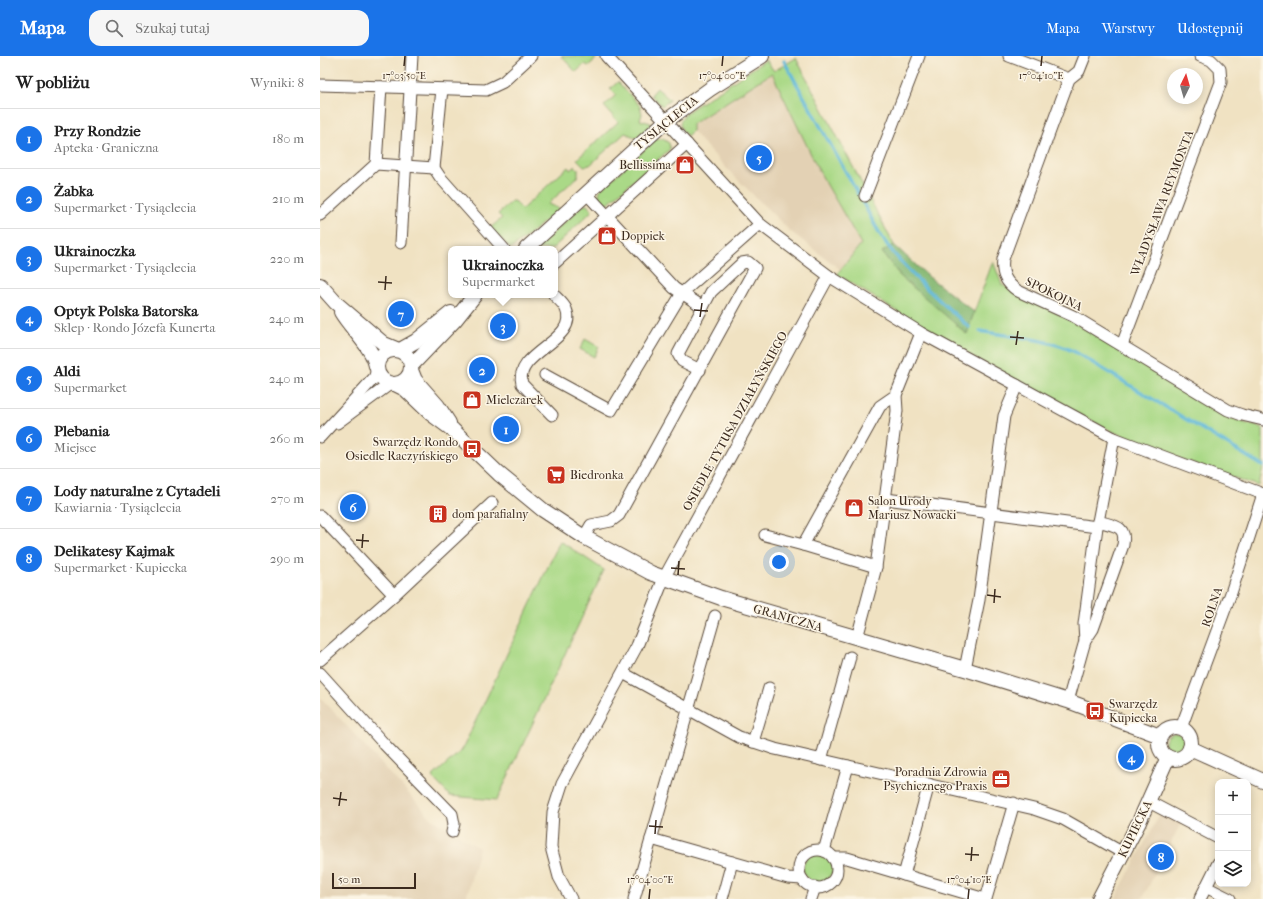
<!DOCTYPE html>
<html lang="pl">
<meta charset="utf-8">
<style>
body{margin:0;font-family:"IM FELL French Canon",serif;background:#f6f6f6;color:#222}
.controls{position:absolute;right:12px;bottom:12px;display:grid;overflow:hidden;border-radius:8px;box-shadow:0 2px 10px #0003}
.controls button{width:36px;height:36px;display:grid;place-items:center;padding:0;border:0;border-bottom:1px solid #e0e0e0;background:#fff;color:#222;font:20px sans-serif}
.compass{position:absolute;left:847px;top:12px;width:36px;height:36px;border-radius:50%;background:#fff;box-shadow:0 2px 10px #0003;rotate:5deg}
.scale{position:absolute;left:12px;bottom:10px;width:84px;box-sizing:border-box;padding-left:4px;border:2px solid #3b2a1e;border-top:0;font-size:11px;line-height:14px;white-space:nowrap;color:#3b2a1e;-webkit-text-stroke:3px #fcf5e5;paint-order:stroke}
.you{position:absolute;left:459px;top:506px;width:14px;height:14px;margin:-10px;border:3px solid #fff;border-radius:50%;background:#1a73e8;box-shadow:0 0 0 6px #1a73e833}
.badge{display:grid;place-items:center;width:26px;height:26px;border-radius:50%;background:#1a73e8;color:#fff;font-size:13px;font-weight:700}
.pin{position:absolute;translate:-50% -50%;border:2px solid #fff;box-shadow:0 1px 4px #0006}
.popup{position:absolute;left:128px;top:190px;width:110px;height:52px;box-sizing:border-box;display:grid;place-content:center;border-radius:8px;background:#fff;filter:drop-shadow(0 1px 3px #0005);font-size:13px;white-space:nowrap;color:#767676}
.popup b{font-size:15px;color:#222}
.popup::after{content:'';position:absolute;left:50%;top:100%;margin-left:-8px;border:8px solid transparent;border-top-color:#fff}
.list{margin:0;padding:0;list-style:none}
h2{display:flex;justify-content:space-between;align-items:center;height:52px;margin:0;padding:0 16px;font-size:17px}
h2 small{font-size:13px;font-weight:400;color:#767676}
.list li{display:grid;grid-template-columns:26px 1fr auto;gap:12px;align-items:center;box-sizing:border-box;height:60px;padding:0 16px;border-top:1px solid #e0e0e0}
.list b{display:block;font-size:15px;white-space:nowrap}
.list p{margin:0;font-size:13px;white-space:nowrap;color:#767676}
.list em{font-size:13px;font-style:normal;color:#767676}
.icon{flex:none;width:22px;height:22px;fill:none;stroke:currentColor;stroke-width:2;stroke-linecap:round;stroke-linejoin:round}
.map{position:relative;flex:none;width:943px;height:843px;overflow:hidden}
header{display:flex;align-items:center;gap:24px;box-sizing:border-box;height:56px;padding:0 20px;background:#1a73e8;color:#fff}
header strong{font-size:19px}
nav{display:flex;gap:22px;margin-inline-start:auto;font-size:14px}
.search{width:280px;height:36px;background:#f6f6f6;display:flex;align-items:center;gap:10px;box-sizing:border-box;padding:0 14px;border-radius:12px;color:#767676;font-size:15px}
main{display:flex}
aside{flex:1;background:#fff}
.map>svg:first-child{display:block}
.built{fill:#e3d1b4}
.green{fill:#aad987;stroke:#728252}
.forest{fill:#87b974;stroke:#617249}
.lines{fill:none;stroke-linecap:round;stroke-linejoin:round}
.stream{stroke:#5bb7d9;stroke-width:3.5}
.minor-casing{stroke:#564637;stroke-width:13}
.tertiary-casing{stroke:#564637;stroke-width:16}
.minor{stroke:#fff;stroke-width:11}
.tertiary{stroke:#fff;stroke-width:14}
.ticks{fill:none;stroke:#3b2a1e;stroke-width:1.5}
.labels{text-anchor:middle;stroke-width:3;stroke-linejoin:round;paint-order:stroke}
.street-label{font-size:12px;fill:#3b2a1e;stroke:#fcf5e5}
.poi-label{font-size:12px;fill:#3b2a1e;stroke:#fcf5e5;text-anchor:start}
.ticks-label{font-size:10px;text-anchor:middle;fill:#3b2a1e;stroke:#fcf5e5;stroke-width:3;stroke-linejoin:round;paint-order:stroke}
</style>
<header>
<strong>Mapa</strong>
<div class="search"><svg class="icon" aria-label="search" viewBox="0 0 24 24"><circle cx="10" cy="10" r="6"/><path d="M15 15l6 6"/></svg>Szukaj tutaj</div>
<nav><a>Mapa</a><a>Warstwy</a><a>Udostępnij</a></nav>
</header>
<main>
<aside>
<h2>W pobliżu<small>Wyniki: 8</small></h2>
<ul class="list">
<li><span class="badge">1</span><div><b>Przy Rondzie</b><p>Apteka · Graniczna</p></div><em>180 m</em></li>
<li><span class="badge">2</span><div><b>Żabka</b><p>Supermarket · Tysiąclecia</p></div><em>210 m</em></li>
<li><span class="badge">3</span><div><b>Ukrainoczka</b><p>Supermarket · Tysiąclecia</p></div><em>220 m</em></li>
<li><span class="badge">4</span><div><b>Optyk Polska Batorska</b><p>Sklep · Rondo Józefa Kunerta</p></div><em>240 m</em></li>
<li><span class="badge">5</span><div><b>Aldi</b><p>Supermarket</p></div><em>240 m</em></li>
<li><span class="badge">6</span><div><b>Plebania</b><p>Miejsce</p></div><em>260 m</em></li>
<li><span class="badge">7</span><div><b>Lody naturalne z Cytadeli</b><p>Kawiarnia · Tysiąclecia</p></div><em>270 m</em></li>
<li><span class="badge">8</span><div><b>Delikatesy Kajmak</b><p>Supermarket · Kupiecka</p></div><em>290 m</em></li>
</ul>
</aside>
<div class="map">
<svg width="943" height="843" viewBox="0 0 943 843">
<rect width="100%" height="100%" fill="#fcf5e5"/>
<filter id="ink" filterUnits="userSpaceOnUse"><feTurbulence type="fractalNoise" baseFrequency=".025" numOctaves="2"/><feDisplacementMap in="SourceGraphic" scale="8" xChannelSelector="R" yChannelSelector="G"/><feConvolveMatrix kernelMatrix="1 2 1 2 8 2 1 2 1" color-interpolation-filters="sRGB"/></filter>
<filter id="wash" filterUnits="userSpaceOnUse"><feTurbulence type="fractalNoise" baseFrequency=".012" numOctaves="4" result="noise"/><feDisplacementMap in="SourceGraphic" scale="16" xChannelSelector="R" yChannelSelector="G"/><feGaussianBlur stdDeviation="0.9" result="paint"/><feColorMatrix in="noise" values="0 0 0 0 0 0 0 0 0 0 0 0 0 0 0 0 0 1.4 0 .05"/><feComposite in="paint" operator="in"/></filter>
<g filter="url(#wash)">
<rect width="100%" height="100%" fill="#f0e2c2"/>
<!-- built -->
<g class="built">
<path d="M452,17L499,115L541,188L521,214L470,175L411,117L372,75V68Z"/>
<path d="M2,643L111,762L159,792L146,843H0V645Z"/>
<path d="M841,756L861,767L822,843H795Z"/>
</g>
<!-- green -->
<g class="green">
<path d="M241,0H273L276,3L268,10L265,8L256,16Z"/>
<path d="M476,2L574,189L562,196L646,278L673,205L682,229L746,261L886,349L921,366L943,372V411L939,430C891,413 841,398 794,376C698,330 607,275 517,218L541,188L499,115L452,17L372,68V75L367,80C358,71 358,65 367,56L446,4L454,15Z"/>
<path d="M298,26L320,50L322,58L320,64L331,67V69L317,82L305,77L270,109L264,110L257,103L298,66L284,50L296,39L290,33Z"/>
<path d="M337,32L350,44L342,50L331,39Z"/>
<path d="M336,83H343L349,87L350,93L287,148L282,147L278,144L280,134Z"/>
<path d="M255,110L258,113V120L228,148L240,153L191,193L170,172L182,162L178,158L193,144L202,153L248,111L250,114Z"/>
<path d="M263,149H269L272,155L232,193H216Z"/>
<path d="M265,283L279,291L274,301L260,293Z"/>
<path d="M240,485L284,514L177,744L130,740L112,721L142,694Z"/>
<circle cx="855" cy="687" r="10"/>
<circle cx="498" cy="812" r="15"/>
</g>
<!-- forest -->
<path class="forest" d="M574,189L609,221L654,256L647,278L580,220L562,196Z"/>
<g class="lines">
<!-- stream -->
<g class="stream">
<path d="M464,5L538,138"/>
<path d="M543,147C551,161 558,177 568,190C591,220 621,246 649,271"/>
<path d="M660,275C692,281 726,282 755,296L943,410"/>
</g>
</g>
</g>
<g filter="url(#ink)">
<g class="lines">
<!-- minor casing -->
<g class="minor-casing">
<g id="minor">
<path d="M286,0L440,168L509,220L601,277L794,382L943,438"/>
<path d="M689,0L749,23"/>
<path d="M765,0L759,15L749,23L683,203C681,218 686,227 698,235L753,260L908,354L922,359L943,364"/>
<path d="M0,29L166,34L183,26L211,0"/>
<path d="M122,33L114,112L120,121L184,193"/>
<path d="M56,108L114,112"/>
<path d="M545,140L599,0"/>
<path d="M0,159L56,108L61,31"/>
<path d="M81,187L92,0"/>
<path d="M235,207L367,88"/>
<path d="M802,289L901,26L900,13L891,4L880,0"/>
<path d="M380,314L362,305L358,298L383,251"/>
<path d="M225,319L291,355L362,237L440,168"/>
<path d="M232,359L202,328C193,296 260,285 246,253C244,248 238,243 234,239"/>
<path d="M17,367L70,328"/>
<path d="M0,381L54,322L57,315"/>
<path d="M566,443L777,471"/>
<path d="M0,460L74,539"/>
<path d="M445,479L483,489"/>
<path d="M264,481L271,469L291,465L299,459L435,212L428,206L422,207L391,236L383,251L354,232L266,137"/>
<path d="M556,511L483,489L560,350L576,339"/>
<path d="M537,582L556,511L577,355L576,339L601,277"/>
<path d="M765,585L764,568L777,471L794,382"/>
<path d="M0,604L74,539L172,447"/>
<path d="M645,613L659,544L684,360L697,329"/>
<path d="M0,617L65,689L132,758L134,768L132,776"/>
<path d="M303,617L419,681L455,693L714,753L743,763L803,797"/>
<path d="M748,645L765,585L773,573L803,489C807,469 794,470 778,465"/>
<path d="M861,672L911,537L943,438"/>
<path d="M433,686L449,632"/>
<path d="M501,704L530,601"/>
<path d="M829,746L898,782"/>
<path d="M331,783L468,822L482,823"/>
<circle cx="498" cy="813" r="19"/>
<path d="M504,795L528,710"/>
<path d="M513,802H527L665,843"/>
<path d="M584,819L609,728"/>
<path d="M886,831L910,843"/>
<path d="M251,843L239,821L231,791L233,756L242,728L317,590L344,522L509,220"/>
<path d="M314,843L395,560"/>
<path d="M402,843L412,806"/>
<path d="M491,843L495,831"/>
<path d="M666,843L694,747"/>
<path d="M880,843L898,807"/>
</g>
</g>
<!-- tertiary casing -->
<g class="tertiary-casing">
<g id="tertiary">
<path d="M206,193L346,65L390,33L442,0"/>
<path d="M0,229L16,247L64,288L76,293"/>
<path d="M21,256C31,273 53,292 56,310"/>
<circle cx="74" cy="311" r="17"/>
<path d="M80,294L96,285L131,257"/>
<path d="M92,309L135,264L155,239"/>
<path d="M91,314L95,324L118,350L129,367"/>
<path d="M75,328L85,333L110,357L133,374L179,418L223,454L264,481L331,517L401,542L645,613L748,645L840,680"/>
<circle cx="855" cy="687" r="16"/>
<path d="M870,692L943,725"/>
<path d="M779,843L819,766L848,701"/>
</g>
</g>
<!-- minor -->
<use href="#minor" class="minor"/>
<!-- tertiary -->
<use href="#tertiary" class="tertiary"/>
</g>
</g>
<!-- ticks -->
<path class="ticks" d="M84,10L85,0M402,10L403,0M721,10L722,0M58,226L72,227M65,234L66,220M374,254L388,255M380,261L382,247M690,281L704,282M696,289L698,275M36,484L49,485M42,492L43,478M351,512L365,513M358,519L359,505M667,539L681,541M674,547L675,533M13,742L27,744M19,750L21,736M329,770L343,771M335,778L336,764M645,798L659,799M651,805L652,791M329,843L330,833M648,843L649,833"/>
<!-- icons -->
<defs>
<g id="shop-square" transform="scale(1)"><rect x="-9" y="-9" width="18" height="18" rx="4" fill="#c8321e" stroke="#fcf5e5"/><path d="M-5-2.5h2.3a2.7 3.5 0 0 1 5.4 0H5L5.5 6h-11ZM-1.5-2.5h3a1.5 2.3 0 0 0-3 0Z" fill="#fff"/></g>
<g id="bus-square" transform="scale(1)"><rect x="-9" y="-9" width="18" height="18" rx="4" fill="#c8321e" stroke="#fcf5e5"/><path d="M-5-6H5V4H4V6H2V4H-2V6H-4V4H-5ZM-3.5-4V0h7V-4ZM-3.5 1.2v1.5H-2V1.2ZM2 1.2v1.5H3.5V1.2Z" fill="#fff"/></g>
<g id="supermarket-square" transform="scale(1)"><rect x="-9" y="-9" width="18" height="18" rx="4" fill="#c8321e" stroke="#fcf5e5"/><path d="M-6-5.5h2.5l.6 2H6L4.5 2H-2.5L-4.4-4H-6ZM-1.5 3.2a1.3 1.3 0 1 0 .1 0ZM3 3.2a1.3 1.3 0 1 0 .1 0Z" fill="#fff"/></g>
<g id="building-square" transform="scale(1)"><rect x="-9" y="-9" width="18" height="18" rx="4" fill="#c8321e" stroke="#fcf5e5"/><path d="M-4-6H4V6H1V3H-1V6H-4ZM-2.5-4.3h1.7v1.8h-1.7ZM.8-4.3h1.7v1.8H.8ZM-2.5-1h1.7V.8h-1.7ZM.8-1h1.7V.8H.8Z" fill="#fff"/></g>
<g id="office-square" transform="scale(1)"><rect x="-9" y="-9" width="18" height="18" rx="4" fill="#c8321e" stroke="#fcf5e5"/><path d="M-6-3h4V-5.5h4V-3h4V5H-6ZM-1-4.5V-3h2v-1.5ZM-6 0V1H6V0Z" fill="#fff"/></g>
</defs>
<g fill-rule="evenodd">
<use href="#shop-square" x="365" y="109"/>
<use href="#shop-square" x="287" y="180"/>
<use href="#shop-square" x="152" y="344"/>
<use href="#bus-square" x="152" y="393"/>
<use href="#supermarket-square" x="236" y="419"/>
<use href="#shop-square" x="534" y="452"/>
<use href="#building-square" x="118" y="458"/>
<use href="#bus-square" x="775" y="655"/>
<use href="#office-square" x="681" y="723"/>
</g>
<g class="labels">
<!-- street labels -->
<g class="street-label">
<text transform="translate(346 67) rotate(-39)" y="4">TYSIĄCLECIA</text>
<text transform="translate(842 147) rotate(-69)" y="4">WŁADYSŁAWA REYMONTA</text>
<text transform="translate(734 238) rotate(26)" y="4">SPOKOJNA</text>
<text transform="translate(415 365) rotate(-61)" y="4">OSIEDLE TYTUSA DZIAŁYŃSKIEGO</text>
<text transform="translate(892 551) rotate(-71)" y="4">ROLNA</text>
<text transform="translate(468 562) rotate(16)" y="4">GRANICZNA</text>
<text transform="translate(815 773) rotate(-64)" y="4">KUPIECKA</text>
</g>
<!-- poi labels -->
<g class="poi-label">
<text x="351" y="113" text-anchor="end">Bellissima</text>
<text x="301" y="184">Doppiek</text>
<text x="166" y="348">Mielczarek</text>
<text x="138" y="390" text-anchor="end">Swarzędz Rondo<tspan x="138" dy="14">Osiedle Raczyńskiego</tspan></text>
<text x="250" y="423">Biedronka</text>
<text x="548" y="449">Salon Urody<tspan x="548" dy="14">Mariusz Nowacki</tspan></text>
<text x="132" y="462">dom parafialny</text>
<text x="789" y="652">Swarzędz<tspan x="789" dy="14">Kupiecka</tspan></text>
<text x="667" y="720" text-anchor="end">Poradnia Zdrowia<tspan x="667" dy="14">Psychicznego Praxis</tspan></text>
</g>
</g>
<g class="ticks-label">
<text x="84" y="23">17°03'50"E</text>
<text x="402" y="23">17°04'00"E</text>
<text x="721" y="23">17°04'10"E</text>
<text x="330" y="827">17°04'00"E</text>
<text x="649" y="827">17°04'10"E</text>
</g>
</svg>
<div class="controls">
<button>+</button>
<button>−</button>
<button><svg class="icon" aria-label="layers" viewBox="0 0 24 24"><path d="M12 4l9 5-9 5-9-5zM3 14l9 5 9-5"/></svg></button>
</div>
<svg class="compass" viewBox="-18 -18 36 36"><path d="M0-13l5 13h-10z" fill="#e53935"/><path d="M0 13l5-13h-10z" fill="#767676"/></svg>
<div class="scale">50 m</div>
<div class="you"></div>
<div class="pin badge" style="left:186px;top:373px">1</div>
<div class="pin badge" style="left:162px;top:314px">2</div>
<div class="pin badge" style="left:183px;top:270px">3</div>
<div class="popup"><b>Ukrainoczka</b>Supermarket</div>
<div class="pin badge" style="left:811px;top:701px">4</div>
<div class="pin badge" style="left:439px;top:102px">5</div>
<div class="pin badge" style="left:33px;top:451px">6</div>
<div class="pin badge" style="left:81px;top:258px">7</div>
<div class="pin badge" style="left:841px;top:801px">8</div>
</div>
</main>
